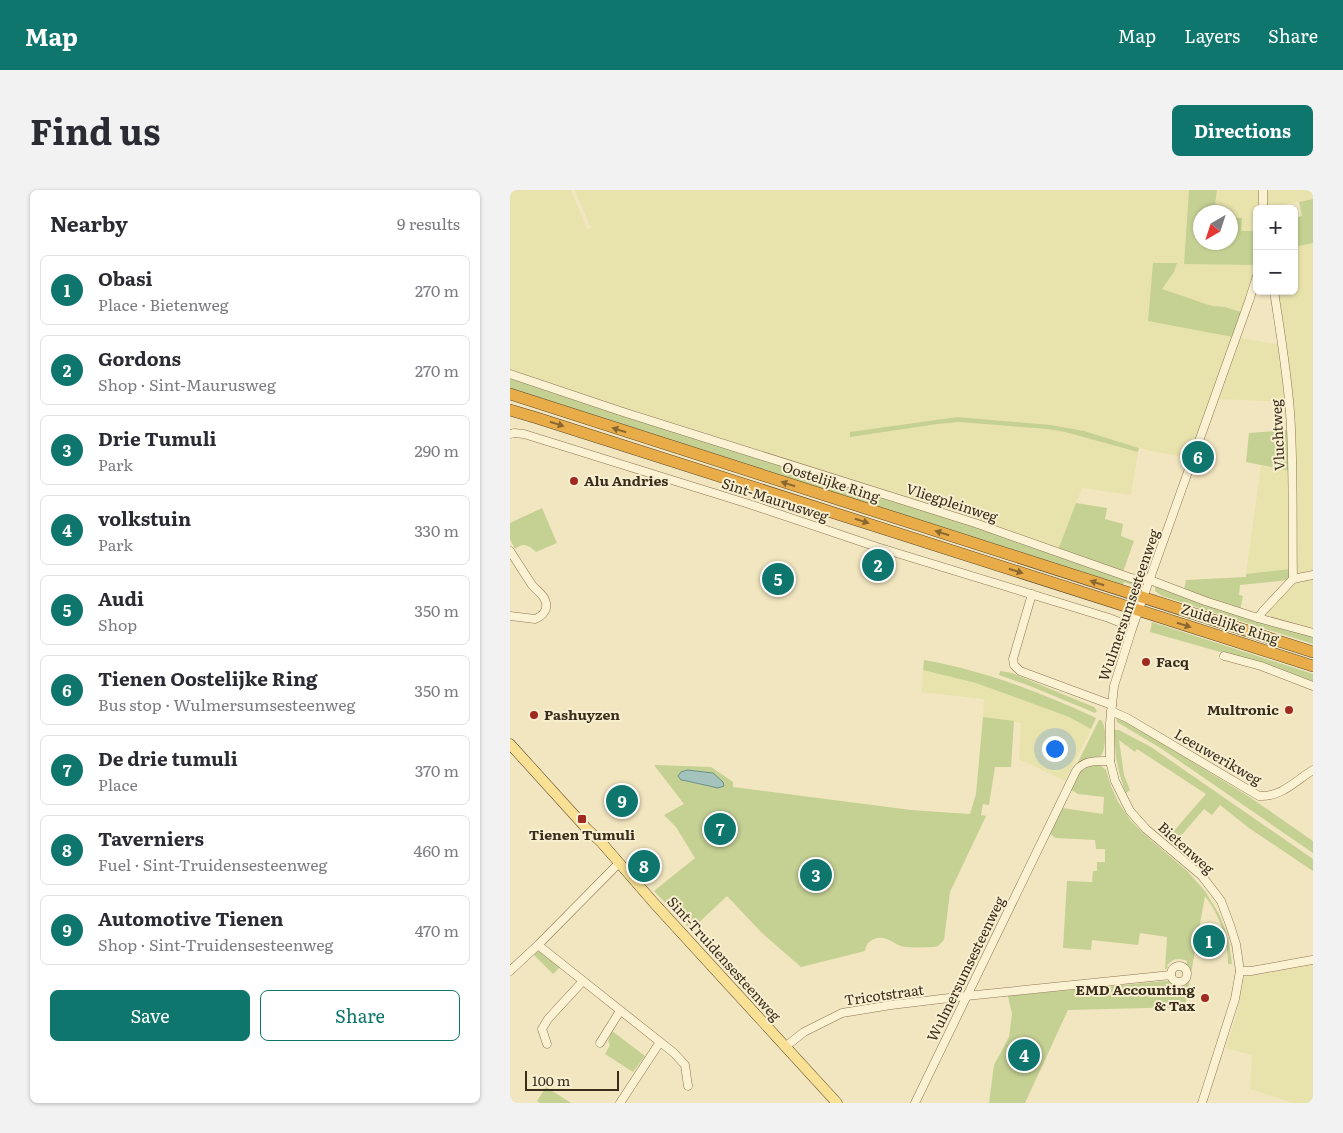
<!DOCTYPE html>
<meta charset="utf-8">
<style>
body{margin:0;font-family:Literata,serif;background:#f2f2f3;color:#2b2b33}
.controls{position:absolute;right:15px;top:15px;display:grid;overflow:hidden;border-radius:8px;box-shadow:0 1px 4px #0004}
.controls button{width:45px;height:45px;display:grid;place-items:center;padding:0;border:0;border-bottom:1px solid #e1e1e2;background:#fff;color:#2b2b33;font:25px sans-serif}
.compass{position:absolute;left:683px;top:15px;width:45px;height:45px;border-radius:50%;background:#fff;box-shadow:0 1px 4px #0004;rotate:219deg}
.scale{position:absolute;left:15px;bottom:12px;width:94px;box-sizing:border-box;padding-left:5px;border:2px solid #3a2d1c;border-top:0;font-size:14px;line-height:18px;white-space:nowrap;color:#3a2d1c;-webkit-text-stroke:4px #f8efd0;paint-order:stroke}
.you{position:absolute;left:544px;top:558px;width:18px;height:18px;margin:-12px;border:4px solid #fff;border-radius:50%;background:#1a73e8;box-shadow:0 0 0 8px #1a73e833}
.badge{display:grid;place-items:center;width:32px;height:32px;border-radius:50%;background:#0f766e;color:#fff;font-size:16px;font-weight:700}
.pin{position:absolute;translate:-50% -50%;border:2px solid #fff;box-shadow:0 1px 5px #0006}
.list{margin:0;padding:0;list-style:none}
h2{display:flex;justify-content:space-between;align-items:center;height:65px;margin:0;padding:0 20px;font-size:21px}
h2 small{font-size:16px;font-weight:400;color:#7c7c81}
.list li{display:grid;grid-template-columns:32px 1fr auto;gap:15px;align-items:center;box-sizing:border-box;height:70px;margin:0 10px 10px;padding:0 10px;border:1px solid #e1e1e2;border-radius:8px}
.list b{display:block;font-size:19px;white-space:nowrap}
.list p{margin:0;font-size:16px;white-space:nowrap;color:#7c7c81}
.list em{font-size:16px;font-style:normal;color:#7c7c81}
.actions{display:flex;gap:10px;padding:15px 20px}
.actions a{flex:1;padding:11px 0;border:1px solid #0f766e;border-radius:8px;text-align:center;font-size:18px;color:#0f766e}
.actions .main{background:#0f766e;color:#fff}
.map{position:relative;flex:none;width:803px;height:913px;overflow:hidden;border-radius:8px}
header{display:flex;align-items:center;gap:30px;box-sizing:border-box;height:70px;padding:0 25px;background:#0f766e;color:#fff}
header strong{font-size:24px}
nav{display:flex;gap:28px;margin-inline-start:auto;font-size:18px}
.intro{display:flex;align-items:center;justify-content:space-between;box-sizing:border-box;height:120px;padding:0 30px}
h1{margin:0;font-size:35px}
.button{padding:12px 22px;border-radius:8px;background:#0f766e;color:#fff;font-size:18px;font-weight:700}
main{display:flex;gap:30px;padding:0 30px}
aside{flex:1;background:#fff;border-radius:8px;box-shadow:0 1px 4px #0004}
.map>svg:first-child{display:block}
.farmland{fill:#e8e2ac}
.green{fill:#c5d093}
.water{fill:#a3c3bc;stroke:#69928a}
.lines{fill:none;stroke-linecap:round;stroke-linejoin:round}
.minor-casing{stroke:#8c7656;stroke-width:9}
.major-casing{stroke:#59442b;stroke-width:11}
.highway-casing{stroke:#59442b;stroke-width:12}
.minor{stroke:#fbf2d3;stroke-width:8}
.major{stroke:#f8e094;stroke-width:10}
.highway{stroke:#e8ad49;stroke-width:11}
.oneway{fill:#886730}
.poi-dot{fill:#a02921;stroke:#f8efd0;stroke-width:2}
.labels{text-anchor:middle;stroke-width:4;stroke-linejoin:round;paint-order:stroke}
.street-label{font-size:14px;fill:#3a2d1c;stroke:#f8efd0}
.poi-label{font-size:14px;font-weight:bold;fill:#3a2d1c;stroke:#f8efd0;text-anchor:start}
</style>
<header>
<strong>Map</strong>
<nav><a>Map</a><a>Layers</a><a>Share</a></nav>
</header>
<div class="intro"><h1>Find us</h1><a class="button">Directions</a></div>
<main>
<aside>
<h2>Nearby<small>9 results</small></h2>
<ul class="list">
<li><span class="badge">1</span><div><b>Obasi</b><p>Place · Bietenweg</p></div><em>270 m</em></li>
<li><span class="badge">2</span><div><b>Gordons</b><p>Shop · Sint-Maurusweg</p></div><em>270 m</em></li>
<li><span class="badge">3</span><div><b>Drie Tumuli</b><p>Park</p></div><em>290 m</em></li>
<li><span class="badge">4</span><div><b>volkstuin</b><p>Park</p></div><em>330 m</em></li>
<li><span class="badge">5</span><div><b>Audi</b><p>Shop</p></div><em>350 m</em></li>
<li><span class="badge">6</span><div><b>Tienen Oostelijke Ring</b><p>Bus stop · Wulmersumsesteenweg</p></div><em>350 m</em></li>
<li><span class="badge">7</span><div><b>De drie tumuli</b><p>Place</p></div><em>370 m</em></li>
<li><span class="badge">8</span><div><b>Taverniers</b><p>Fuel · Sint-Truidensesteenweg</p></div><em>460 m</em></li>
<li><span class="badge">9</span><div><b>Automotive Tienen</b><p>Shop · Sint-Truidensesteenweg</p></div><em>470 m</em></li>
</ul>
<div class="actions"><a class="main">Save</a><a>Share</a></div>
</aside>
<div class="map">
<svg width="803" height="913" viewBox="0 0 803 913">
<rect width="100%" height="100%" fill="#f1e6bf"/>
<!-- farmland -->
<g class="farmland">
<path d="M0,0H61L77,39L81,38L65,0H679L674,73L746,75L742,93L731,122L715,117L703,116L696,114L652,99L664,82L667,74H643L638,130L723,147L679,267L644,262L574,241L541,235L448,227L427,234L449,232L537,239L555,242L628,262L621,305L572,298L548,360L0,182Z"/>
<path d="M707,0H750V19H747V41H730L731,28H721V22H713V16L705,15Z"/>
<path d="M756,0H803V9L756,18Z"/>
<path d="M803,53V383L791,384H788L786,381L785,281L766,101H784V57Z"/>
<path d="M731,148L771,155L778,212L709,209Z"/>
<path d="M751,276L780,281L781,379L736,384Z"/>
<path d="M803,387V441L757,428L755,425L756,420L781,394L793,388Z"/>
<path d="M413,480L466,493L559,527L581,539L555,591L509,569L511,533L473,527L474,509L411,502Z"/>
<path d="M803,773V913H783L740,899L742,865L716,858L727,824L733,789L738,785Z"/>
</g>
<!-- green -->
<g class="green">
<path d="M679,0H707L705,15L713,16V22H691V52H721V28H732L731,41H747L746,75L674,74Z"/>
<path d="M803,9V53L784,57V28L792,26L789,12Z"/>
<path d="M643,73H667L664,82L652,99L696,114L703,116L715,117L731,122L723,147L638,131Z"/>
<path d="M0,188L389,312L632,392L623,395L614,392L613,395L0,198Z"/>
<path d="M448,227L541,235L574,241L629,258L628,262L555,242L537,239L449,232L427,234L340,247V242Z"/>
<path d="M779,240L780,281L736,272L739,243Z"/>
<path d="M566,313L597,318L595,329L613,334L611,346L624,351L613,382L548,360Z"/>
<path d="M32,318L47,353L26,362C19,355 13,352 5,359L0,349V333Z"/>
<path d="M781,379L778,390L730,395L729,405L733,406L730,420L674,400L676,390L736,387V384Z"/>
<path d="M645,396L803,445V454L652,406L645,401Z"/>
<path d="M642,432L803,484V494L749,473L640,442Z"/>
<path d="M414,470C476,481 529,502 586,528L581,539L559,527L466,493L413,480Z"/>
<path d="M490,481L502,483L584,517L587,521L585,523L520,496L489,485Z"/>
<path d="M473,527L504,531L501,577H485L479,615L473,614L471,625L476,626L440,702L434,750L428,756L424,757C414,757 404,758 395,757C384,755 376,744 364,749C358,752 356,755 355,761L291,777L252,743L217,706L181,740L144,701L185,668L166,637L154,625L174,614L144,575L201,577L223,592V597L401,620L460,624L466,604Z"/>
<path d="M606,527L614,530L738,606L803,651V663L652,559L607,532Z"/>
<path d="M589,530H591C597,537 596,559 591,566L577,569L567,574Z"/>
<path d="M604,540H609L641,557L803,669V681L739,638L710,615L702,625L694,619L663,655L656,650L696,604L627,559L625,562L609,550L614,585L620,600L616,603C607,579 605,566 604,540Z"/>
<path d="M580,575H590L596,580L601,596L608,612L621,631L634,644L677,681L695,701L709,724L715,739L719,753L722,774H718C718,750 710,725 695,706L675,817L558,820L515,913H479L484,875L499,847L502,824L498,806L655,791H660L669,796L675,794C680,788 682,782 676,776L677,771C669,768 664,768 657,775L658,777L655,780L657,747L630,743L628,755L582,750L581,760L553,758L557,691L582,692L583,681H587V672H595V659H586L585,650L546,648L540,644L552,618L593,624L594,607L568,604L560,599L570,580Z"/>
<path d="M28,761L37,766L50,777L43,784L24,765Z"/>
<path d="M102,841L135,866L123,882L95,864L100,855L98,851Z"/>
<path d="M36,897L61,913H30L27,911Z"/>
</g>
<!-- water -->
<path class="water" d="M177,580L203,583L213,592L214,596L208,598L177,591L171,590L168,586L171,582Z"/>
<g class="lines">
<!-- minor casing -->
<g class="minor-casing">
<g id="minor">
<path d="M753,19V0"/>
<path d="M764,101C770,141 777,181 780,222C784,277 782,334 783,389"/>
<path d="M0,184L113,222L465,333L621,388L640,390L695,411L748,428L803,443"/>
<path d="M0,244L4,243L14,244L239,314L367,357L599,428L614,434"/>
<path d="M0,361C7,372 15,384 22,395C26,400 33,404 35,410C39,419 33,426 25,429L0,426"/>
<path d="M522,404L503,469L504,475L510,481L602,515"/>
<path d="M748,428L753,421L783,389L803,385"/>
<path d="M714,466L751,476L803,496"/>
<path d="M601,521L617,528L749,606C772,607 785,591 803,580"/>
<path d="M28,755L164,863L175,875L178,896"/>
<circle cx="669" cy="784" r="8"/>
<path d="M0,781L28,755L109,673"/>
<path d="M730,781H741L802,770"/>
<path d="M90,853L110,821"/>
<path d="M37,854L32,839L38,829L73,791"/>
<path d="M275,857L294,842L332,823L381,815L456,806L661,785"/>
<path d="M110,913L150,852"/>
<path d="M405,913L566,581C573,570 587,571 600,571"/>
<path d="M692,913L725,809L730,781L726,754L720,735L711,711L692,686L636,639L620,621L605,591L600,571V533L604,496L622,439L633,408L739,111L747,86"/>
</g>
</g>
<!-- major casing -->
<g class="major-casing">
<path id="major" d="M0,554L77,639L91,652L144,713L327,913"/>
</g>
<!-- highway casing -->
<g class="highway-casing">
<g id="highway">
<path d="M0,204L803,462"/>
<path d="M0,220L27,228L803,476"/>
</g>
</g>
<!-- minor -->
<use href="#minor" class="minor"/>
<!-- major -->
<use href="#major" class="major"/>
<!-- highway -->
<use href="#highway" class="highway"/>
</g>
<!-- one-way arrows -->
<defs><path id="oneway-solid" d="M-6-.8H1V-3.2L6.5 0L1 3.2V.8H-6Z" transform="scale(1.25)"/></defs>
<g class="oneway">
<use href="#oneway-solid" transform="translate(47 234) rotate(18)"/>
<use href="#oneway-solid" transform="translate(109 240) rotate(-162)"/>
<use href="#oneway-solid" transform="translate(278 294) rotate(-162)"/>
<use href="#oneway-solid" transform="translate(352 331) rotate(18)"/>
<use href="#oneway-solid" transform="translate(432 343) rotate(-162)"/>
<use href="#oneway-solid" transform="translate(506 381) rotate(18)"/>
<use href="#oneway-solid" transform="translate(587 393) rotate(-162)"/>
<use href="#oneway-solid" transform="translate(674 435) rotate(18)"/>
</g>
<!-- markers -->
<g class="poi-dot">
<circle cx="64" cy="291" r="5"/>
<circle cx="636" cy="472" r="5"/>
<circle cx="779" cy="520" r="5"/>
<circle cx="24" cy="525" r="5"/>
<rect x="67" y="624" width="10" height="10" rx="2.5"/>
<circle cx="695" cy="808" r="5"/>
</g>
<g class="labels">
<!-- street labels -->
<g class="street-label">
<text transform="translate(768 245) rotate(-93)" y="5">Vluchtweg</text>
<text transform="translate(321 292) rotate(18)" y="5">Oostelijke Ring</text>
<text transform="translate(265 310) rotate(18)" y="5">Sint-Maurusweg</text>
<text transform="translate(442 313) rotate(18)" y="5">Vliegpleinweg</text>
<text transform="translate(619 415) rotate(-71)" y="5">Wulmersumsesteenweg</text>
<text transform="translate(720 434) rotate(18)" y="5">Zuidelijke Ring</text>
<text transform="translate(708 567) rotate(30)" y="5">Leeuwerikweg</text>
<text transform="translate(676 658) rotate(42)" y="5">Bietenweg</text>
<text transform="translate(214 769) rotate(48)" y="5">Sint-Truidensesteenweg</text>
<text transform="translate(456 779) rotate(-64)" y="5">Wulmersumsesteenweg</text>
<text transform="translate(374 805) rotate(-8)" y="5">Tricotstraat</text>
</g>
<!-- poi labels -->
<g class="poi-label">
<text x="74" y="296">Alu Andries</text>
<text x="646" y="477">Facq</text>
<text x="769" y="525" text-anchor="end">Multronic</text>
<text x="34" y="530">Pashuyzen</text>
<text x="72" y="650" text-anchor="middle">Tienen Tumuli</text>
<text x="685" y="805" text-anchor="end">EMD Accounting<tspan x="685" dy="16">&amp; Tax</tspan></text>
</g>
</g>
</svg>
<div class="controls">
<button>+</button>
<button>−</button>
</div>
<svg class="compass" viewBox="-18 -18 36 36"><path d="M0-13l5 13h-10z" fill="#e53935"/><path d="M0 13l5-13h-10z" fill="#7c7c81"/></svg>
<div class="scale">100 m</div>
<div class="you"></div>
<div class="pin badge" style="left:699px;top:751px">1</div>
<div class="pin badge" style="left:368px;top:375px">2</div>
<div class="pin badge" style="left:306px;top:685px">3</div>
<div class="pin badge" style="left:514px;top:865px">4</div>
<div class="pin badge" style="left:268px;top:389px">5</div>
<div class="pin badge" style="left:688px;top:267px">6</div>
<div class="pin badge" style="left:210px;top:639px">7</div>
<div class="pin badge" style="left:134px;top:676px">8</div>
<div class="pin badge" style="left:112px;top:611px">9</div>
</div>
</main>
